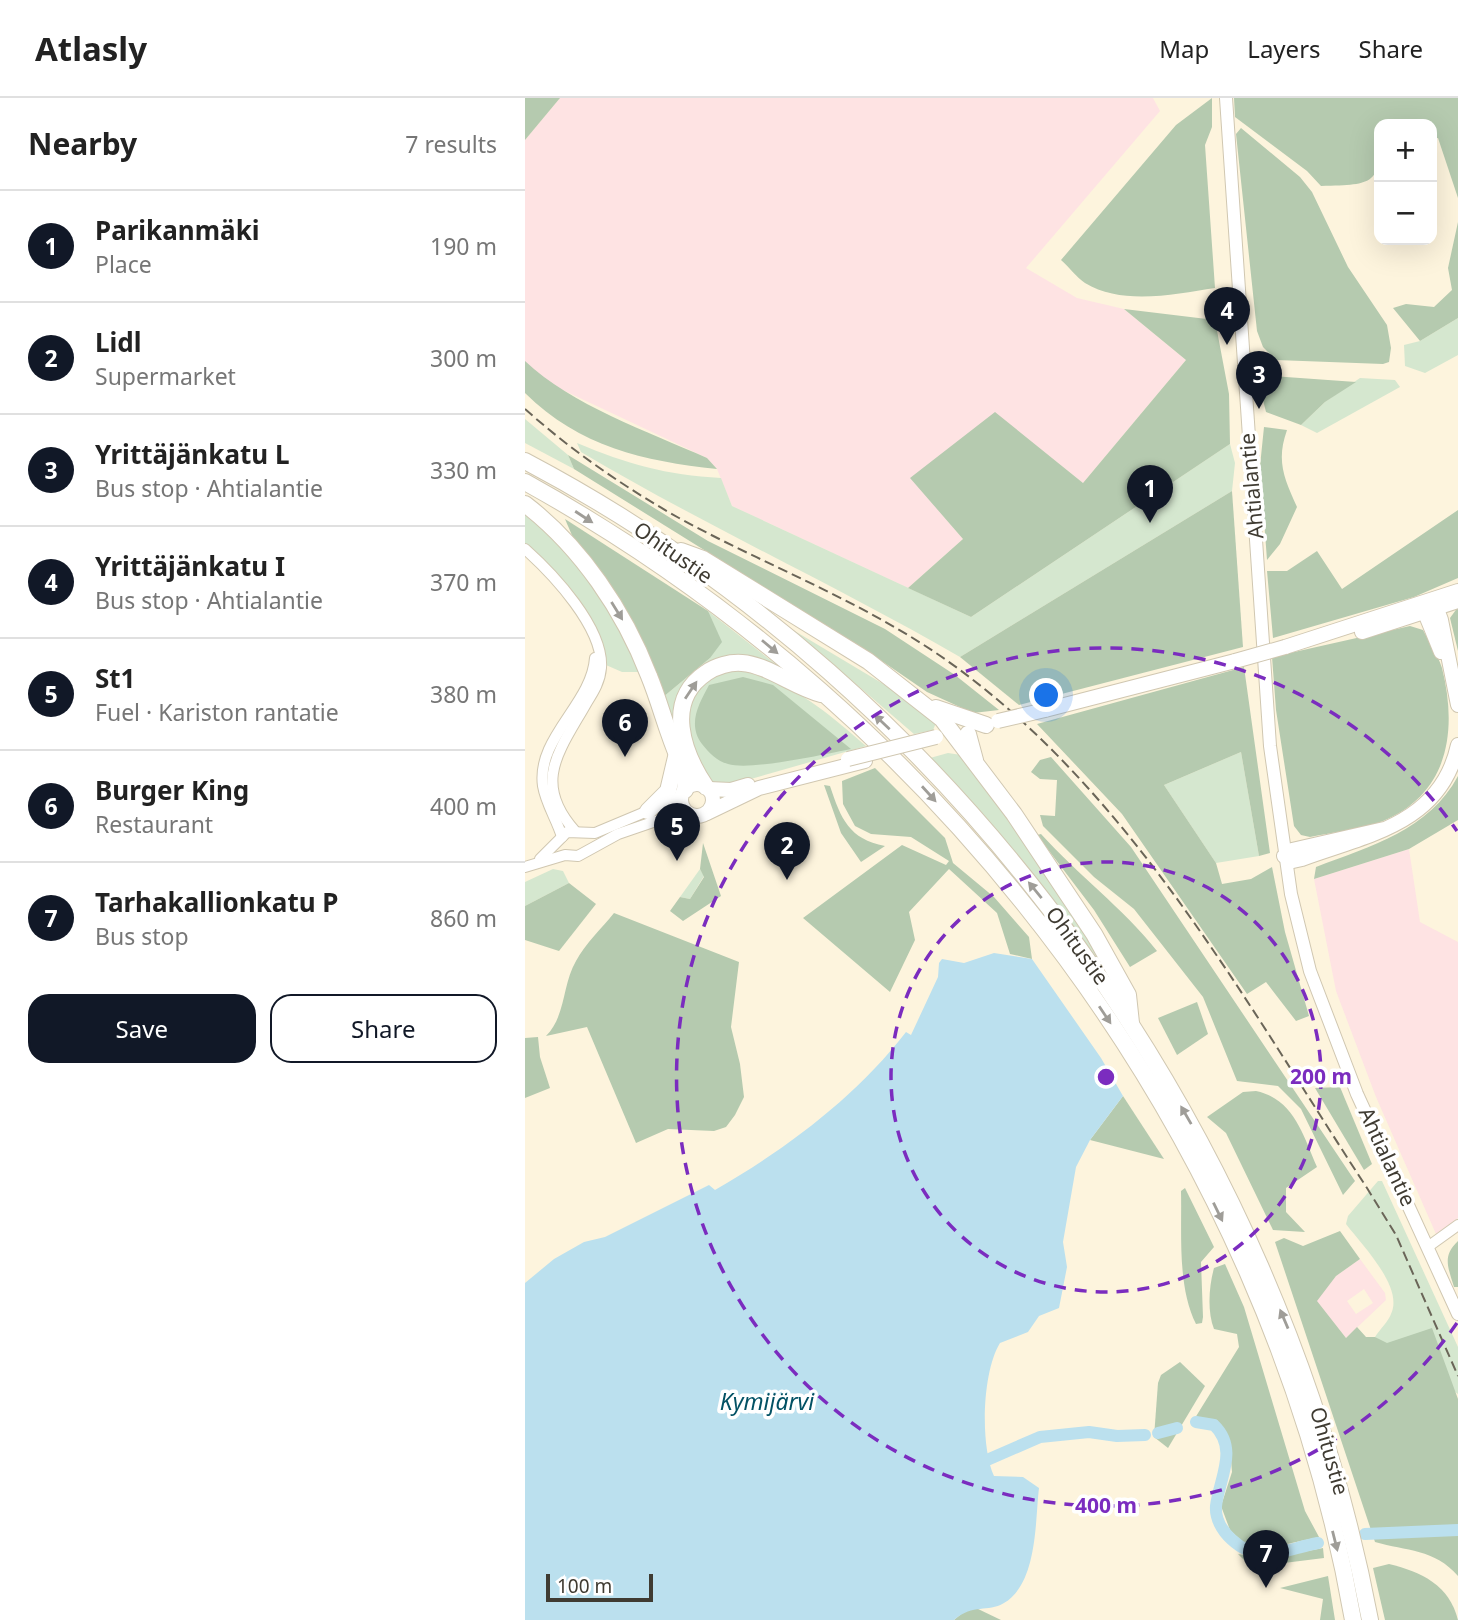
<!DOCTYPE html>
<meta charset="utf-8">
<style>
body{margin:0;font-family:"Noto Sans",sans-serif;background:#f2f2f2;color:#222}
.controls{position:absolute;right:21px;top:21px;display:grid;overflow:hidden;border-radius:14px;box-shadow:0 7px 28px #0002}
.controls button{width:63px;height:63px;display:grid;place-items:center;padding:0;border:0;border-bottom:2px solid #e0e0e0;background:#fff;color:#222;font:35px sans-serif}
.scale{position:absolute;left:21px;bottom:18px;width:107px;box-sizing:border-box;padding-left:7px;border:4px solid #3f3b32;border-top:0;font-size:19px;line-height:24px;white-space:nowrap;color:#3f3b32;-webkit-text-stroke:5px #fff;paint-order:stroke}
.you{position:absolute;left:522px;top:598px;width:24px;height:24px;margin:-18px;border:5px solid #fff;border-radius:50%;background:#1a73e8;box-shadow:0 0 0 10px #1a73e833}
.badge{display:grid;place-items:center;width:46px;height:46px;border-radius:50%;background:#111827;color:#fff;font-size:23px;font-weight:700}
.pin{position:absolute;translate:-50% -58px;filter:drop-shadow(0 2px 4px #0008)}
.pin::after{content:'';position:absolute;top:37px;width:24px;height:21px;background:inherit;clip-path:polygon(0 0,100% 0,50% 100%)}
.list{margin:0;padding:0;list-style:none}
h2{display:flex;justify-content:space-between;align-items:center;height:91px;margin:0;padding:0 28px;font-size:30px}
h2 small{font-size:23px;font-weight:400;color:#767676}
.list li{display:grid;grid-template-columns:46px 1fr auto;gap:21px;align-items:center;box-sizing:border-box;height:112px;padding:0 28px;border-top:2px solid #e0e0e0}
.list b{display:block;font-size:26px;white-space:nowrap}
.list p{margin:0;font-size:23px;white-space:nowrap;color:#767676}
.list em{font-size:23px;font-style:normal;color:#767676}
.actions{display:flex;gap:14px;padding:21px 28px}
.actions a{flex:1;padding:16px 0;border:2px solid #111827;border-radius:21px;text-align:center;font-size:24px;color:#111827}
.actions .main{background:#111827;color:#fff}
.map{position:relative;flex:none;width:933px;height:1522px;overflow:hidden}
header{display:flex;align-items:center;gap:42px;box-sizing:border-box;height:98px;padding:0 35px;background:#fff;border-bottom:2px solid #e0e0e0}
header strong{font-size:33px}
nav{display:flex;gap:38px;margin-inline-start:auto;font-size:24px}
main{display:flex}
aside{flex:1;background:#fff}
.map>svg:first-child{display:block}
.industrial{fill:#fee3e3;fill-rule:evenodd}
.green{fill:#d5e7cf}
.forest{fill:#b5caaf}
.water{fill:#bbe0ee}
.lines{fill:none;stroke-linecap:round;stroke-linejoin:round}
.river{stroke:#bbe0ee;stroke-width:12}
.tertiary-casing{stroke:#d0c7b1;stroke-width:12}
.secondary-casing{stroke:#d0c7b1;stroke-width:14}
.trunk-casing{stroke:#d0c7b1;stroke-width:16}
.motorway-casing{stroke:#d0c7b1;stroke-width:18}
.tertiary{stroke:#fff;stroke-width:10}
.secondary{stroke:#fff;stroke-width:12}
.trunk{stroke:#fff;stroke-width:14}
.motorway{stroke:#fff;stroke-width:16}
.rail{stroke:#6a6558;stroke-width:2;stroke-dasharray:10 5;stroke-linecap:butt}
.trunk-bridge-casing{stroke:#d0c7b1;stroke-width:16;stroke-linecap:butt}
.trunk-bridge{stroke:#fff;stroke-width:14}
.oneway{fill:#9f9d98}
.ring{fill:none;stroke:#7b2cbf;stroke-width:3.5;stroke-dasharray:12 9}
.labels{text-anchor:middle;stroke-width:7;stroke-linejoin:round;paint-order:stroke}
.street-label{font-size:21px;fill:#3f3b32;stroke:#fff}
.water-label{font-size:23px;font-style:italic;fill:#025164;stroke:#fff}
.centre{fill:#7b2cbf;stroke:#fff;stroke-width:3.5}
.ring-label{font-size:21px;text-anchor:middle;font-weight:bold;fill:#7b2cbf;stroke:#fff;stroke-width:7;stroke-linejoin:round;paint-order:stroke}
</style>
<header>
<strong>Atlasly</strong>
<nav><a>Map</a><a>Layers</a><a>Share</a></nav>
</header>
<main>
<aside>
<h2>Nearby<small>7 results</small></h2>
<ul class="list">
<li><span class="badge">1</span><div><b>Parikanmäki</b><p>Place</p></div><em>190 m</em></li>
<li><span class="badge">2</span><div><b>Lidl</b><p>Supermarket</p></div><em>300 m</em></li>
<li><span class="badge">3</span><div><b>Yrittäjänkatu L</b><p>Bus stop · Ahtialantie</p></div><em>330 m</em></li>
<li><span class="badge">4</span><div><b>Yrittäjänkatu I</b><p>Bus stop · Ahtialantie</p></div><em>370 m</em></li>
<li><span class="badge">5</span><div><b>St1</b><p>Fuel · Kariston rantatie</p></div><em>380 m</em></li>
<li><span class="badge">6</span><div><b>Burger King</b><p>Restaurant</p></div><em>400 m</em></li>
<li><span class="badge">7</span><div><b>Tarhakallionkatu P</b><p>Bus stop</p></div><em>860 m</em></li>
</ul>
<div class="actions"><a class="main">Save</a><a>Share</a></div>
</aside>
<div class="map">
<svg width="933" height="1522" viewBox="0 0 933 1522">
<rect width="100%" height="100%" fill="#fdf4dd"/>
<!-- industrial -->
<g class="industrial">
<path d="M35,0H628L635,13L501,170L552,200L599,211L661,262L558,385L470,315L386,380L438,441L383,490L207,408L192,371L182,360L8,278L0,269V42Z"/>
<path d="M884,751L895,824L933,844V1120L911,1136L851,999L811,893L789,781Z"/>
<path d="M835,1161L860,1195L861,1202L821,1240L791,1203L811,1178ZM839,1191L848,1205L831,1216L822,1203Z"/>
</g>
<!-- green -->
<g class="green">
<path d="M933,220V257L900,275L880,268L879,247L895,243Z"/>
<path d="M835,280L870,282L875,289L792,335L776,327L800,304Z"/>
<path d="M0,321L43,357L49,371L0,345Z"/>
<path d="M52,345C102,366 141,377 196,380L207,408L446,519L705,346L710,365L707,393L435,559C310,487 179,427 56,354Z"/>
<path d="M0,413L28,438L70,488L118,574H97L81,567C77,520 35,474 0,445Z"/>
<path d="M183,513L267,579L231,561L179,571L152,643L137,600L185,560Z"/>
<path d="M268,532L360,587L411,625L408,632L389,636Z"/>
<path d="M212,572C265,582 302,614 341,648L205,687C200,687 194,688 189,686C161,675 156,610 173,589C183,577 198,575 212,572Z"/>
<path d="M716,654L734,758L691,765L639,687Z"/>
<path d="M423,655L436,657L554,818L598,899L491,757L405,660Z"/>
<path d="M28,771L38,773L44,785L0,808V784Z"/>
<path d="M175,771L179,778L165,801L155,799Z"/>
<path d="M853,1083H857L933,1249V1296L850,1239C855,1231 863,1224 866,1216C879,1189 837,1147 821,1126L823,1118Z"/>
</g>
<!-- forest -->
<g class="forest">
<path d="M0,0H35L0,42Z"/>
<path d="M687,0V29L680,47L690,190C650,196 598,208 560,185C552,180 544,169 536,162L651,27Z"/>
<path d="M709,0H933V100L913,40L907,41V26H854C854,84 857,87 796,88L782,73L710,19Z"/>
<path d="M716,30L775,79L787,94L823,169L862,227L866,250L864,264L858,266L751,262L738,249L732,233L711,36Z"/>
<path d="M933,124V220L895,243L868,210L881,206L909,209L927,192L923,170Z"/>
<path d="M599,211L690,222L704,296L705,346L446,519L383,490L438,441L385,380L470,314L558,385L661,262Z"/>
<path d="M0,263C46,307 124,334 182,360L192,371C118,363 55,349 0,295Z"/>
<path d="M747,278L831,284L800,304L776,327L741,314L735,290Z"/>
<path d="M739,329L762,332C751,363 759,380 772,409L755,446L742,462L735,368Z"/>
<path d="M43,357L183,443L360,531L430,577L474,612L448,615L402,594L351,559L49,371Z"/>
<path d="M707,393L718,549L494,607L435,559Z"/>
<path d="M933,412V480L889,499L748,540L742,473H762L792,453L817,491Z"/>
<path d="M40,421L183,513L197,544L185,560L137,600L52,449Z"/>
<path d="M933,509V553L925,520Z"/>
<path d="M885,528L898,532C904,544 913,557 917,570C933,634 923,696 858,723C836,732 808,734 785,739L776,737L769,728L751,612L747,559Z"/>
<path d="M719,569L745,755L734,758L716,654L639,687L691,765L697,786L726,781L747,769L760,834L784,918L771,923L741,884L722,896L597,716L512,626Z"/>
<path d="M218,579L248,587L326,651C300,656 226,673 203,666C192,663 184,655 177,646C162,626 174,606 184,587Z"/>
<path d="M526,659L606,749L830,1083L818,1097L776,1011L753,988L712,983L678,899L609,811L569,779L518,728L515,717L530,718L532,682L515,681L506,674L515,662Z"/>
<path d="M350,670L420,740L428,765L469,799L504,839L507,861L485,856L472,815L424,771L384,814L390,842L365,894L278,820L377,747L421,767L424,763L386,739L346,736L330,728L318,706L317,683Z"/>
<path d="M933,678V722L884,751L789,781L791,769C846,748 904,732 933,678Z"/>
<path d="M299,687L305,688C316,721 324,741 360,748L336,764L316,735Z"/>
<path d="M516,736C553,777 598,810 632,853L605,869L569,812L512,737Z"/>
<path d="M178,745L196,798L158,823L145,813L155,799L165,801L179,779L175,771Z"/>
<path d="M44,785L71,806L34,853L0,842V808Z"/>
<path d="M89,815L214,864L206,929L215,966L219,999L210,1017L201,1029L189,1033L143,1031L111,1045L62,929L21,938C41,918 37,887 51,863C60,846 77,830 89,815Z"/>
<path d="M672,904L683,936L652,957L633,920Z"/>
<path d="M13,939L15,959L25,990L0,1000V940Z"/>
<path d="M815,989L847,1066L839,1072L790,990Z"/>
<path d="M731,993C769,1001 778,1037 792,1069L761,1090V1114L780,1134L748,1132L701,1035L682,1019L718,994Z"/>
<path d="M598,998L639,1061L565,1042Z"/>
<path d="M660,1090L689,1149L676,1164L678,1219L677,1225L671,1226C652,1188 657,1135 656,1093Z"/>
<path d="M815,1133L835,1161L811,1178L792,1203L821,1240L832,1229L841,1239H850L862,1245L907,1230L933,1301V1478C910,1451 881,1453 850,1444L750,1144L759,1140L778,1148Z"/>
<path d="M933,1143V1189H929C923,1169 917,1158 933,1143Z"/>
<path d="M700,1166L719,1209L780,1413L794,1439L735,1452L721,1447L705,1432L696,1408L707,1374L705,1349L692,1322L670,1320L714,1249L712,1236L689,1231C682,1213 684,1188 689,1170Z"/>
<path d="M655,1264L680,1288L643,1350L629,1339L633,1285L636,1277Z"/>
<path d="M798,1450L799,1460L726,1469L713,1456L743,1461Z"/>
<path d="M864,1466C897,1474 924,1487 933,1522H860L848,1470Z"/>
<path d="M803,1478L810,1522H795L798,1501L755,1490Z"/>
<path d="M451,1510L476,1522H429L441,1512Z"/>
</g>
<!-- water -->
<path class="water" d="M469,855L507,861L576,960L598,998L565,1042L551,1069L538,1144L542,1169L534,1210L514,1218L503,1234L475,1245C457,1274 455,1348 469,1378L498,1379L514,1390C510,1422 513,1485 479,1505C462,1515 449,1505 429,1522H0V1185L29,1161L59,1144L80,1139L184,1087L190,1092C261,1051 330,1000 381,934L386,937L413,879L414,865L417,861L439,865Z"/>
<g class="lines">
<!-- river -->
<g class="river">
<path d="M671,1324L689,1327C714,1351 694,1381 691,1408C689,1432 718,1457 740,1456C758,1456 775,1448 793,1445"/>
<path d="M633,1335L652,1330"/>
<path d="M462,1362L515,1339L564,1334L592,1338L620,1337"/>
<path d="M840,1436L933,1432"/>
</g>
<!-- tertiary casing -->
<g class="tertiary-casing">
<g id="tertiary">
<path d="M0,451C28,476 79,530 76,570C75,583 69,593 62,604C35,652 6,684 50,733"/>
<path d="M37,739C32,722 21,706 18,688C11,640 67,606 70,560"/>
<path d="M15,761L42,734L70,735L156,699"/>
<path d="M0,769L40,757L53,758L93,736L160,713"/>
<path d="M904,1148L933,1127"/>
</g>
</g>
<!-- secondary casing -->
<g class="secondary-casing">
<path id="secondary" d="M701,0L745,648L766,796L785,873L832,996L933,1216"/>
</g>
<!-- trunk casing -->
<g class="trunk-casing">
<g id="trunk">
<path d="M906,506L912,511L916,522L933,607"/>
<path d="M900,507V515L916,554"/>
<path d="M837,534L933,503"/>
<path d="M760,549L933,493"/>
<path d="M520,612L710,563"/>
<circle cx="172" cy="702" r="16"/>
<path d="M184,691L206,692L223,687"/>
<path d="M182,715L234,690L340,663"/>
<path d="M859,731L767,752L759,758L768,763L777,761C842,737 916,726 933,647"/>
</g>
</g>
<!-- motorway casing -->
<g class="motorway-casing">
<g id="motorway">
<path d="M0,363C438,594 753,1038 845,1522"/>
<path d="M0,384C423,618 744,1042 828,1522"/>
<path d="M0,406C56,449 99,513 124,578C136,607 143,639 157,668L161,682L160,692"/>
<path d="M156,453L178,461L343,563L417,621L489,716L569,836L603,897L606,925"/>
<path d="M411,610L461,627"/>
<path d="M443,636L450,662"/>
<path d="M181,689C158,655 139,603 181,575C191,568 205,564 217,565C243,567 269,589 296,596"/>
<path d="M123,713L143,693L151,659"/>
</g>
</g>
<!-- tertiary -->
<use href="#tertiary" class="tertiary"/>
<!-- secondary -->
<use href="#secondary" class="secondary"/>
<!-- trunk -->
<use href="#trunk" class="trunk"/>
<!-- motorway -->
<use href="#motorway" class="motorway"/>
<!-- rail -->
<path class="rail" d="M0,311C47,353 99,389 154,420C240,467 332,501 414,557C603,687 718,901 842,1090L871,1137L933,1278"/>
<!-- trunk-bridge casing -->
<g class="trunk-bridge-casing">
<g id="trunk-bridge">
<path d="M710,563L760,549"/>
<path d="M473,623L520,612"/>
<path d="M323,661L411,639"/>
</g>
</g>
<!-- trunk-bridge -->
<use href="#trunk-bridge" class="trunk-bridge"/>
</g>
<!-- one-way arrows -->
<defs><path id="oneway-solid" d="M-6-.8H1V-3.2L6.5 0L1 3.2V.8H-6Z" transform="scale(1.75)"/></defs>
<g class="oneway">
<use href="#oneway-solid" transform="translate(59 419) rotate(33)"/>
<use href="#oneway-solid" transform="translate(92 513) rotate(58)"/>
<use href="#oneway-solid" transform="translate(245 549) rotate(40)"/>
<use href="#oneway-solid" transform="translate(166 592) rotate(-56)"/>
<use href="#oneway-solid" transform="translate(357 624) rotate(-137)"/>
<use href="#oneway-solid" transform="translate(404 696) rotate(48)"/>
<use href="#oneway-solid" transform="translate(510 792) rotate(-129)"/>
<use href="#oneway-solid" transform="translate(580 917) rotate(56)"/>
<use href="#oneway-solid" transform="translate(661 1017) rotate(-120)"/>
<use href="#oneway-solid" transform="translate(693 1114) rotate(64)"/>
<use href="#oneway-solid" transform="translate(759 1221) rotate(-113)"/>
<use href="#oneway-solid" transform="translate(810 1443) rotate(76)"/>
</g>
<!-- distance rings -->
<g class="ring">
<circle cx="581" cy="979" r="215"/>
<path d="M932 1225A429 429 0 1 1 932 733"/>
</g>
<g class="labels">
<!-- street labels -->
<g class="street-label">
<text transform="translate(727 388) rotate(-95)" y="7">Ahtialantie</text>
<text transform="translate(148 455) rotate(35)" y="7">Ohitustie</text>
<text transform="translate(552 848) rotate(54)" y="7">Ohitustie</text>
<text transform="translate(862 1059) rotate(65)" y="7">Ahtialantie</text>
<text transform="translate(804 1353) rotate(74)" y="7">Ohitustie</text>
</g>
<!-- water labels -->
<g class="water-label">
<text x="242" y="1312">Kymijärvi</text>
</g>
</g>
<circle cx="581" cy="979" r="10" class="centre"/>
<g class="ring-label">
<text x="796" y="986">200 m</text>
<text x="581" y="1415">400 m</text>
</g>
</svg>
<div class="controls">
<button>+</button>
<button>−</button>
</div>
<div class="scale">100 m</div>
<div class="you"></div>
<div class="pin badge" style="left:625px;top:425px">1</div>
<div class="pin badge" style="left:262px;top:782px">2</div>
<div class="pin badge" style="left:734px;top:311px">3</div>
<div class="pin badge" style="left:702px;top:247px">4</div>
<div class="pin badge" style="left:152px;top:763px">5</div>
<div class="pin badge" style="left:100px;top:659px">6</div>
<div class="pin badge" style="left:741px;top:1490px">7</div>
</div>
</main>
